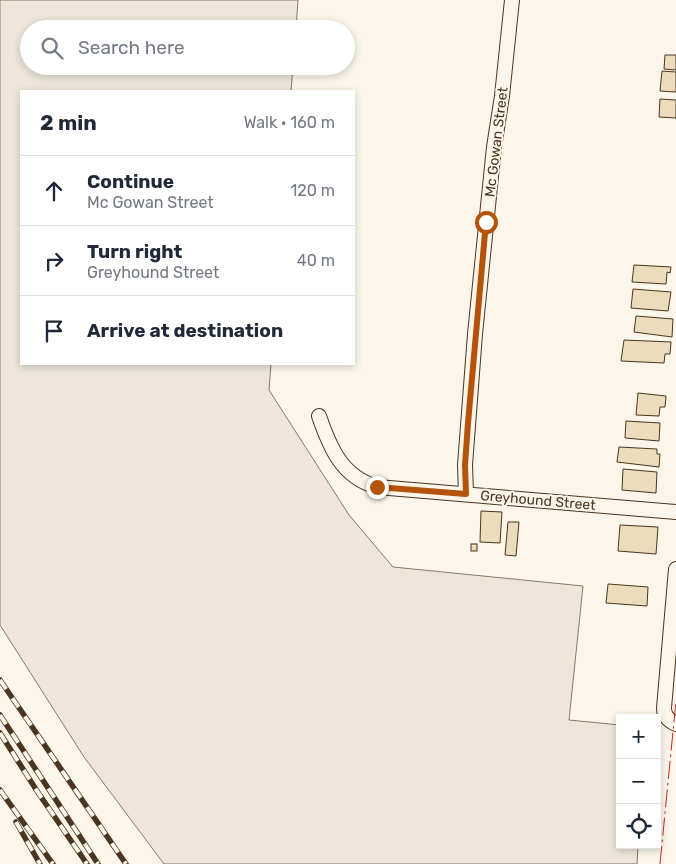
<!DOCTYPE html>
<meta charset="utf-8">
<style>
body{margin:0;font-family:Rubik,sans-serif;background:#f2f2f3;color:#1f2937}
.controls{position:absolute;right:15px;bottom:15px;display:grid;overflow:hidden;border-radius:0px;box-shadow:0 2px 8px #0003}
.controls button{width:45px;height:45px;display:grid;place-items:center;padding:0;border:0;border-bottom:1px solid #e0e1e3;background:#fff;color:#1f2937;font:25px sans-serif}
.stop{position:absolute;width:15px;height:15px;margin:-11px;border:4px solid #b45309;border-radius:50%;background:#fff}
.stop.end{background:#b45309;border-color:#fff;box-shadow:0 1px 5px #0008}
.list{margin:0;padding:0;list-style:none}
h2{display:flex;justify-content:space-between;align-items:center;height:65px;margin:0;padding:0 20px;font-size:21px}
h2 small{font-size:16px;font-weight:400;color:#747a83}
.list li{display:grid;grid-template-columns:32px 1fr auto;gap:15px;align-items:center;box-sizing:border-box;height:70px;padding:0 20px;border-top:1px solid #e0e1e3}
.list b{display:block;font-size:19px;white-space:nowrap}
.list p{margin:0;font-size:16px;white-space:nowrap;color:#747a83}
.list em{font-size:16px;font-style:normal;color:#747a83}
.icon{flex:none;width:28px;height:28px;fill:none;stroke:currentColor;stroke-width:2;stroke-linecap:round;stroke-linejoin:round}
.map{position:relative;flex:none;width:676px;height:864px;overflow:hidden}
.search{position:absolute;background:#fff;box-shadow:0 2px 8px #0003;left:20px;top:20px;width:335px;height:55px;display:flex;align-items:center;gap:12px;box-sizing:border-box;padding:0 18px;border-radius:28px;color:#747a83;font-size:19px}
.panel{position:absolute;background:#fff;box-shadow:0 2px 8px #0003;left:20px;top:90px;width:335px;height:275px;border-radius:0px}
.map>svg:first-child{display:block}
.green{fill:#ede6d9;stroke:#887966}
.building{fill:#ecdcbc;stroke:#4a3520}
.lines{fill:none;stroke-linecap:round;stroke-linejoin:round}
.minor-casing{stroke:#4a3520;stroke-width:16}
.minor{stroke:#fbf6e9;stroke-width:14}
.rail-casing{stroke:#4a3520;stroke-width:5.5}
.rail{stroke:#fbf6e9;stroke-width:4;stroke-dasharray:11;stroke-linecap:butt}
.power{stroke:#c62828;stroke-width:1;stroke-dasharray:18 4 2.5 4;stroke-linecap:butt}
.route{stroke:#b45309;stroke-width:6}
.labels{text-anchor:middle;stroke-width:4;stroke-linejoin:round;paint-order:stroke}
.street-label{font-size:14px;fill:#4a3520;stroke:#fbf6e9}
</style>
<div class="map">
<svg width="676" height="864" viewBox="0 0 676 864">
<rect width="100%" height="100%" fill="#fbf6e9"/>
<!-- green -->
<path class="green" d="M0,0H298L296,29H29V66H293L291,91H21V364H271L269,390L349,515L393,567L583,586L569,720L620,725V845H638L637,864H164L84,757L0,625Z"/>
<!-- building -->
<g class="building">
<path d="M665,55H676V70L664,69Z"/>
<path d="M662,71L676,72V92L660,91Z"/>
<path d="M660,99L676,100V118L659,117Z"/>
<path d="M634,265L671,267L670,273L667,272L666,284L632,282Z"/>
<path d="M633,289L671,292L668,311L631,308Z"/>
<path d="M636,316L673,319L672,337L634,332Z"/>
<path d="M624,340L671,342L670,354H665L664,363L621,361Z"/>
<path d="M638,393L666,396L665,407H660L659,416L636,415Z"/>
<path d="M626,421L660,423L659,441L625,438Z"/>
<path d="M619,447L657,449V454H660L659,467L617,462Z"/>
<path d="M623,469L657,472L656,493L622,490Z"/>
<path d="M481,511L502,512L500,543L480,542Z"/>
<path d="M508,522H519L516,556L505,555Z"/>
<path d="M620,525L658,527L656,554L618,551Z"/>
<rect x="471" y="544" width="6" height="7"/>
<path d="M608,584L648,587L647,606L606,603Z"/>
</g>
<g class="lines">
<!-- minor casing -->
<g class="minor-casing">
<g id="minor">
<path d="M319,416C330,448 342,477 377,487L676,512"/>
<path d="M466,494L465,465L475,334L494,147L502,96L512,0"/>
<path d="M676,569L664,708C664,716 669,721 676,724"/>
</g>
</g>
<!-- minor -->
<use href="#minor" class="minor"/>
<!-- rail casing -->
<g class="rail-casing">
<g id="rail">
<path d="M0,680L126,864"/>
<path d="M0,715L98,864"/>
<path d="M0,733L39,794L87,864"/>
<path d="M0,790L53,864"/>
<path d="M16,822L40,864"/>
</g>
</g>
<!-- rail -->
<use href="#rail" class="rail"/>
<!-- power -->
<path class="power" d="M660,864L676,701"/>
</g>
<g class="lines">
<!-- route -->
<path class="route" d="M377,487L466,494L465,465L468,423L486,222"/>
</g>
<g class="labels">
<!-- street labels -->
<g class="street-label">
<text transform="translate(496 142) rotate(-83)" y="5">Mc Gowan Street</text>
<text transform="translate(538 500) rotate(5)" y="5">Greyhound Street</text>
</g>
</g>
</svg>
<div class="controls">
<button>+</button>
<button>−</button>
<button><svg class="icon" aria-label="locate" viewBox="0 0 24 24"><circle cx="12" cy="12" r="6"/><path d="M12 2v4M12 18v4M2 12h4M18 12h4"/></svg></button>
</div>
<div class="stop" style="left:486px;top:222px"></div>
<div class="stop end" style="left:377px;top:487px"></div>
<div class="search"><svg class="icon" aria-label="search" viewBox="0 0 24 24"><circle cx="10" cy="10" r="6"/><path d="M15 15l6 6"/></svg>Search here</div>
<section class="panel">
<h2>2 min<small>Walk · 160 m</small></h2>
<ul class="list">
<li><svg class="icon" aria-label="ahead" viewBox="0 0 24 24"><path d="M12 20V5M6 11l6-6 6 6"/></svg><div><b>Continue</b><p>Mc Gowan Street</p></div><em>120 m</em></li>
<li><svg class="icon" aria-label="right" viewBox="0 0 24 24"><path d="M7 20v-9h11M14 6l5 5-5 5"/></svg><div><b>Turn right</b><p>Greyhound Street</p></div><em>40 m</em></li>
<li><svg class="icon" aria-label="arrive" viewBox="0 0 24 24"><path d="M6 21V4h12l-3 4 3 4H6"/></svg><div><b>Arrive at destination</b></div></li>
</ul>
</section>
</div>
